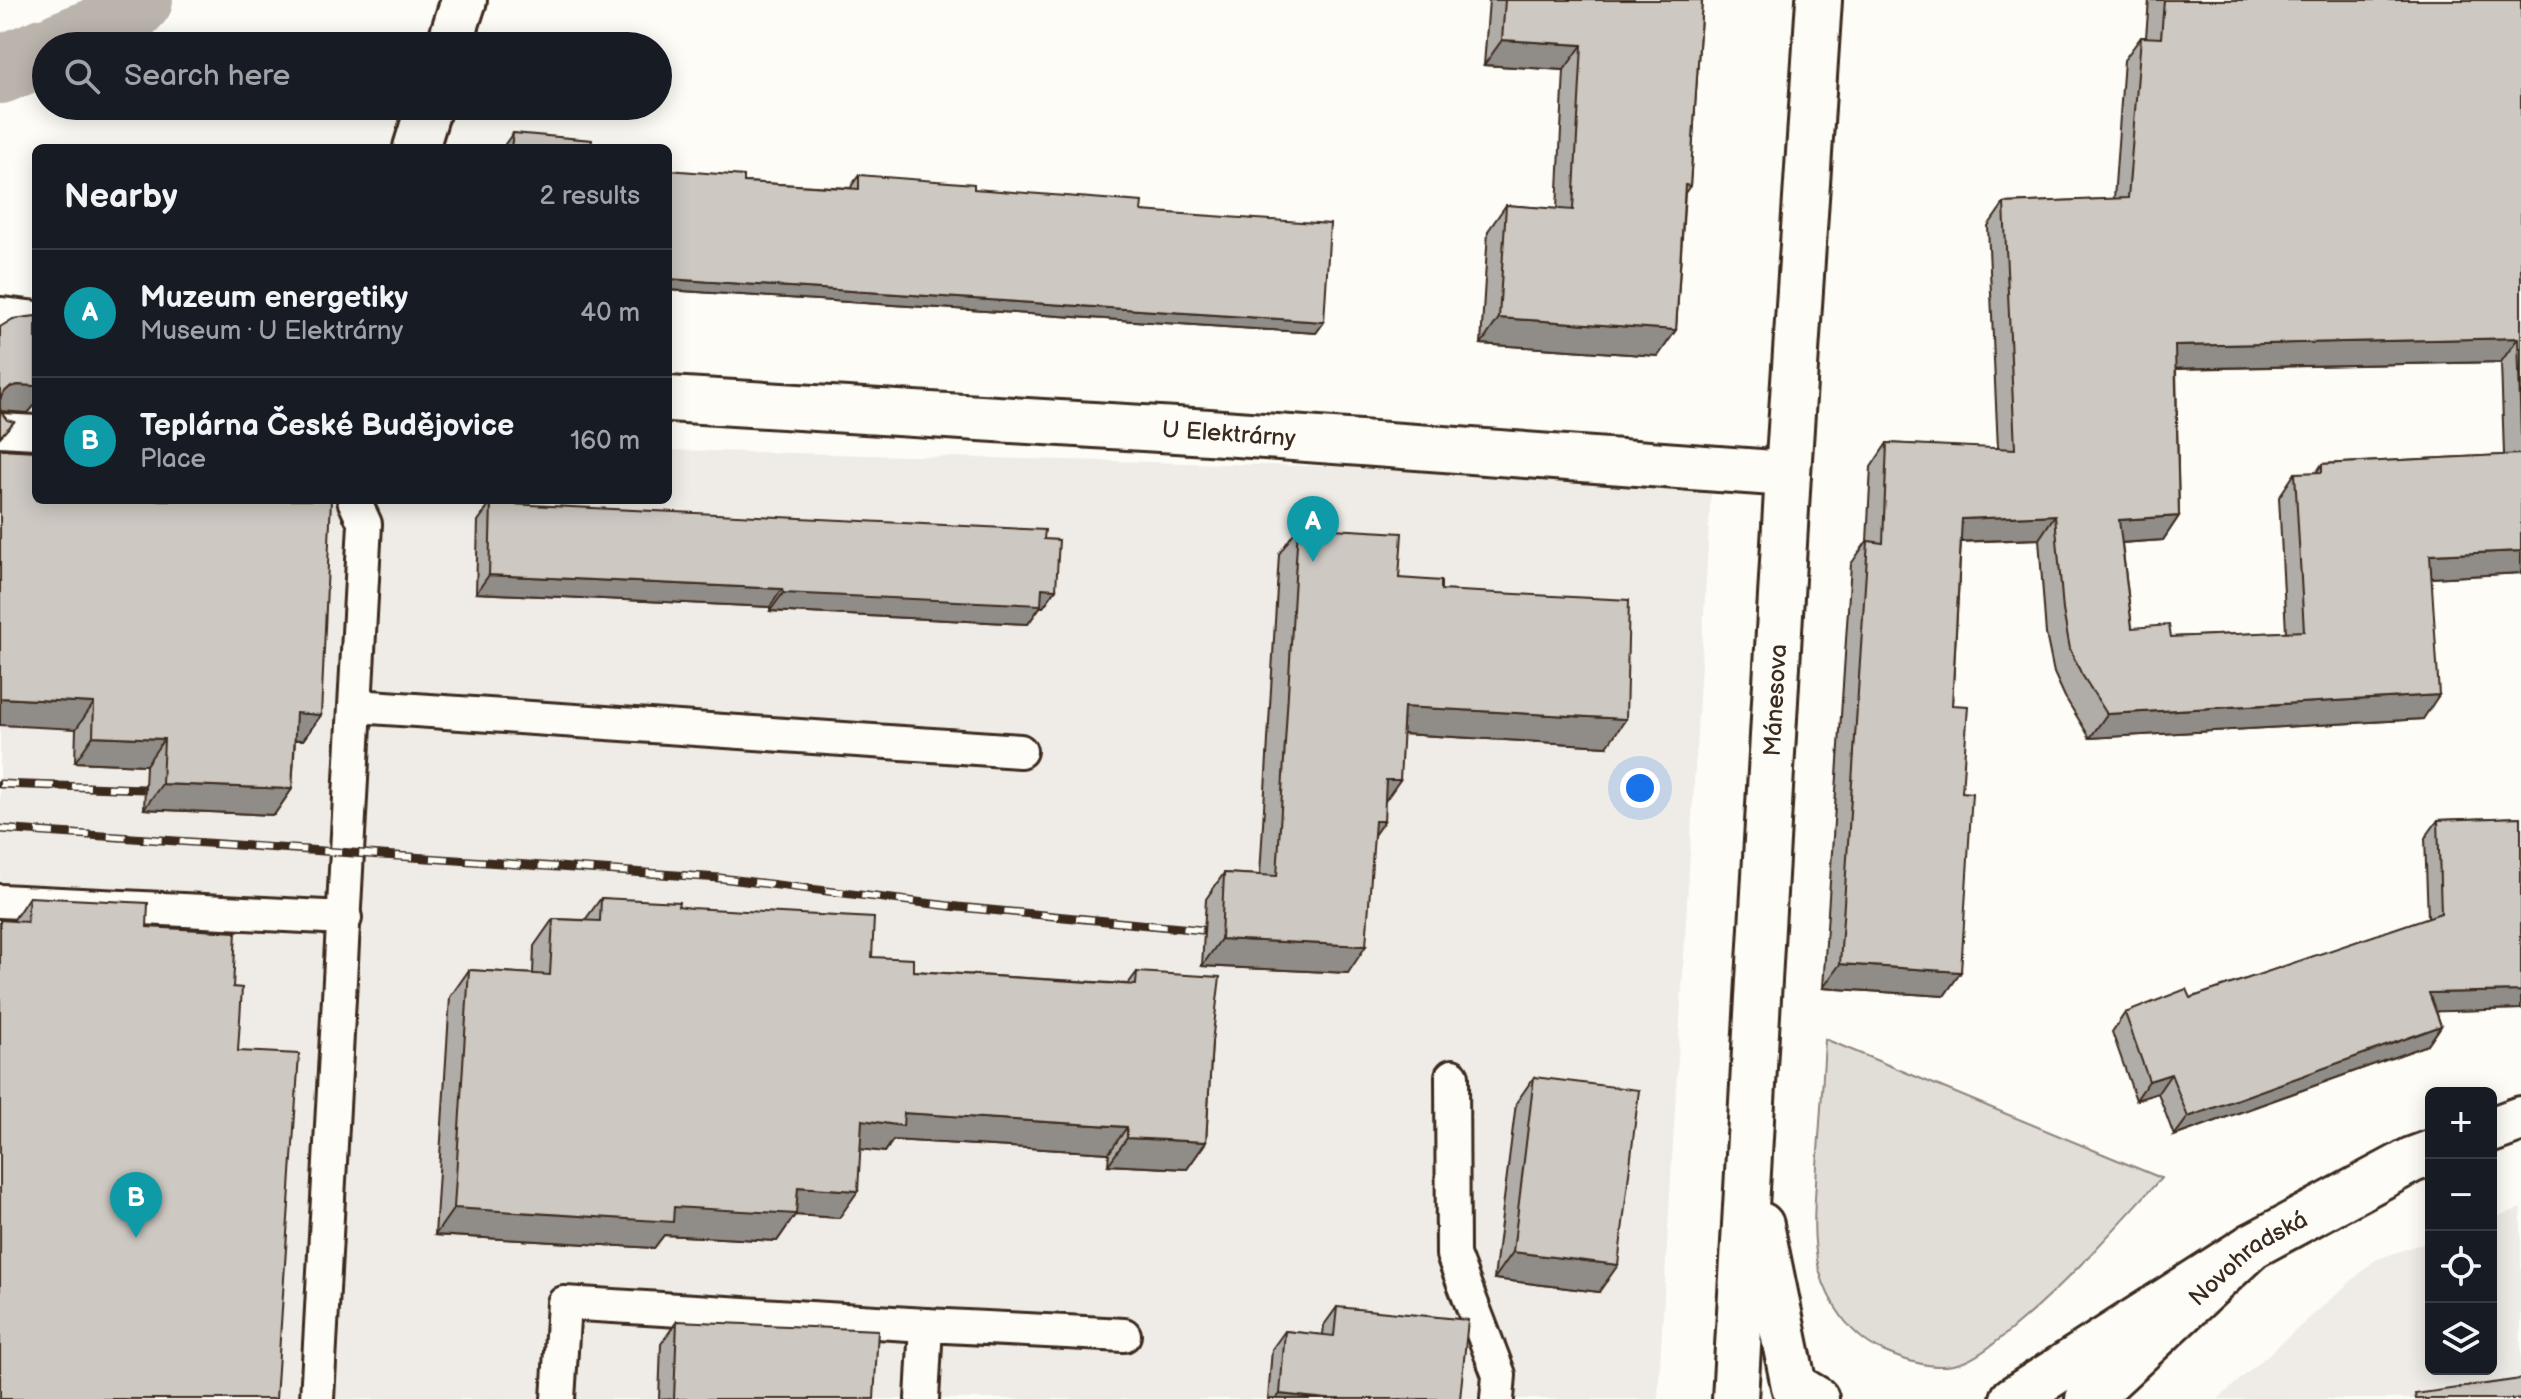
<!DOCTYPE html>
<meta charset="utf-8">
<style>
body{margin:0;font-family:"Balsamiq Sans",sans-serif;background:#20242c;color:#f1f3f6}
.controls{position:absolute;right:24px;bottom:24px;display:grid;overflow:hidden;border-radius:12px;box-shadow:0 4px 20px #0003}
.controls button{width:72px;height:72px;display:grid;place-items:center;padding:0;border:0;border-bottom:2px solid #363941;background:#171b24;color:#f1f3f6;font:40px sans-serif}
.you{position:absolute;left:1640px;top:788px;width:28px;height:28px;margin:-20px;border:6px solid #fff;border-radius:50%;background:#1a73e8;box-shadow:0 0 0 12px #1a73e833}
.badge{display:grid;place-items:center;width:52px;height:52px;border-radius:50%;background:#0b8043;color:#fff;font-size:26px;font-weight:700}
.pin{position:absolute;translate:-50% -66px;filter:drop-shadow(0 2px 4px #0008)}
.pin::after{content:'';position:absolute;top:42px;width:28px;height:24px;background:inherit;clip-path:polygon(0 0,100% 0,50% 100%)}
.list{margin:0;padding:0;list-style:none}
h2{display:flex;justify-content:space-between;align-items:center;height:104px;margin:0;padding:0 32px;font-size:34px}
h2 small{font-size:26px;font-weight:400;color:#9ea1a6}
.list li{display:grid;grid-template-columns:52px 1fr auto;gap:24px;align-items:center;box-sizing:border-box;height:128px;padding:0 32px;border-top:2px solid #363941}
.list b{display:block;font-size:30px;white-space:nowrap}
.list p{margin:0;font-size:26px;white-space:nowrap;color:#9ea1a6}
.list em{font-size:26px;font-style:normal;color:#9ea1a6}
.icon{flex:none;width:44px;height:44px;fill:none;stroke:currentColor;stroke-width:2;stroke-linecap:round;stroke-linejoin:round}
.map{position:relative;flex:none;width:2521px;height:1399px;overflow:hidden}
.search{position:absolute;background:#171b24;box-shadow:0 4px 20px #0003;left:32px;top:32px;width:640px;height:88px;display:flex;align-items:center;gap:20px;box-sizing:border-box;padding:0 28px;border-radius:44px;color:#9ea1a6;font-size:30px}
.panel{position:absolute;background:#171b24;box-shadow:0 4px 20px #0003;left:32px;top:144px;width:640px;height:360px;border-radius:12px}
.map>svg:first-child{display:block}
.built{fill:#efece7}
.green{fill:#e1ded7;stroke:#8e847a;stroke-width:2}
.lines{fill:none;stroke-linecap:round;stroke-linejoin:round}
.canal{stroke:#bbb4ad;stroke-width:68}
.service-casing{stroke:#3b2a1e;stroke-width:38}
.minor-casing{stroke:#3b2a1e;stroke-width:50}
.tertiary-casing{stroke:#3b2a1e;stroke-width:50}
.secondary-casing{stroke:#3b2a1e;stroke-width:50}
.service{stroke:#fdfcf7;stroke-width:32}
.minor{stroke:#fdfcf7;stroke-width:44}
.tertiary{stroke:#fdfcf7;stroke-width:44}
.secondary{stroke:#fdfcf7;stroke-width:44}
.rail-casing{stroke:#3b2a1e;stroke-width:9}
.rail{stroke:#fdfcf7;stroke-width:6;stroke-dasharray:18;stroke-linecap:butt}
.wall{fill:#b0aca7;stroke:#3b2a1e;stroke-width:2;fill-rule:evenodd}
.shaded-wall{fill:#908c88;stroke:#3b2a1e;stroke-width:2}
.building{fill:#cdc8c2;stroke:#3b2a1e;stroke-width:2}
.labels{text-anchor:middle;stroke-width:6;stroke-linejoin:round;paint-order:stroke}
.street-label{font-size:24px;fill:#3b2a1e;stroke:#fdfcf7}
</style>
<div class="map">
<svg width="2521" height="1399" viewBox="0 0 2521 1399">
<rect width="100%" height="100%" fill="#fdfcf7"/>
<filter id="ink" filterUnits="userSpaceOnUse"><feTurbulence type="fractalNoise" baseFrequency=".0125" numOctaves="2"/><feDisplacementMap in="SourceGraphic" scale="16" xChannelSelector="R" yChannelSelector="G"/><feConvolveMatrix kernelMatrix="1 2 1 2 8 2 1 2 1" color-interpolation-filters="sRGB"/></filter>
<g filter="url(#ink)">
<!-- built -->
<g class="built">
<path d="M0,311L36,314V500H668V450L1712,476L1658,1399H0Z"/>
<path d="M2521,1208V1399H2218L2375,1260L2431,1240V1369H2491V1218Z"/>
</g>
<!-- green -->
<path class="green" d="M1825,1039L2161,1178C2112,1232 2063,1287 2007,1333C1994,1344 1977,1358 1961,1363C1938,1371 1906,1361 1885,1352C1851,1338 1828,1303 1819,1269C1811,1236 1815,1200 1817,1166C1820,1124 1823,1082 1825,1039Z"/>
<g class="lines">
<!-- canal -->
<g class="canal">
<path d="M60,46L117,23L139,0"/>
<path d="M0,70L46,51"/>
</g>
<!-- service casing -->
<g class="service-casing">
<g id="service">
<path d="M0,314L36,318"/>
<path d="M0,430L36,432"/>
<path d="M356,706L1020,751"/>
<path d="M0,901L345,918"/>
<path d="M1452,1076L1453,1255L1499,1375L1497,1399"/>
<path d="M317,1399L365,524L354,500"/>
<path d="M558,1399L564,1303L926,1325"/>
<path d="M922,1399L926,1325L1124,1335"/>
</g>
</g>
<!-- minor casing -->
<g class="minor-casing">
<g id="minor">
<path d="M449,46L464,0"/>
<path d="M416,148L429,106"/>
<path id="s1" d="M668,399L1209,432L1788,474"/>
</g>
</g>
<!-- tertiary casing -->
<g class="tertiary-casing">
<g id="tertiary">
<path d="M2491,1130L2521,1119"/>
<path id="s2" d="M2088,1399L2252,1246L2412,1160L2431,1153"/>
</g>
</g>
<!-- secondary casing -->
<g class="secondary-casing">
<g id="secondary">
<path d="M1761,1225L1794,1386L1816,1399"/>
<path id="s3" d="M1735,1399L1788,474L1819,0"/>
<path d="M2013,1399L2252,1246"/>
</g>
</g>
<!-- service -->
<use href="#service" class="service"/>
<!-- minor -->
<use href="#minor" class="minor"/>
<!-- tertiary -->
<use href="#tertiary" class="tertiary"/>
<!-- secondary -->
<use href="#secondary" class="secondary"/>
<!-- rail casing -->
<g class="rail-casing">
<g id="rail">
<path d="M0,784L144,789"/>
<path d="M0,829L720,878L958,907L1202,930"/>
</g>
</g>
<!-- rail -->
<use href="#rail" class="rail"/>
</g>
<!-- wall -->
<g class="wall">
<path d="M1489,0H1702L1690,186L1685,193L1676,330L1658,356L1481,344L1488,231L1506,205L1557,209L1564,70L1484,65Z"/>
<path d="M2149,0H2521V573L2431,578L2423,719L2090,738L2065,697L2054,673L2046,634L2039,539L1961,542L1952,705L1962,792L1961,972L1944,996L1823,988L1851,564L1867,541L1871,467L1887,443L1998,449L1988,226L2004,203L2114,199L2124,60L2141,37H2146ZM2501,362L2504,455L2322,464L2316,473H2295L2279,497L2286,632L2171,637L2132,628L2122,543L2163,540L2179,516L2176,369Z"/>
<path d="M513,133L591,148H505V144Z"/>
<path d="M668,170L744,182L851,188L852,185L859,175L1141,211L1324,322L1316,333L668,290Z"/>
<path d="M0,449L321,715L303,740H295L292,789L274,815L144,809L146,765L75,762L76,729Z"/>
<path d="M491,503L1044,539L1056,589L1043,607H1040L1028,624L770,611V607L476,593L478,521Z"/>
<path d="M1298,527L1399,578L1441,590L1607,746L1402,734L1374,835L1348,973L1202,966L1206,899L1224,873L1260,875L1279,554Z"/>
<path d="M2521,817V1009L2436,1011L2441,1026L2428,1045L2174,1136L2158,1093L2136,1100L2112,1032L2125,1013L2190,998L2428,918L2425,838L2438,820Z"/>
<path d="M29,897L147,927L233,987L238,1051L13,921Z"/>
<path d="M601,898L678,906L872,957L913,971L1128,984L1137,972L1212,1042L1206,1142L1187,1169L1108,1165L1109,1153L893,1140L885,1152L860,1149L839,1218L795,1215L777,1241L664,1235L654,1248L435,1235L450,997L469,970L533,974L534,946L553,919L585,920Z"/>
<path d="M1534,1077L1599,1292L1494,1279L1516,1103Z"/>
<path d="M1337,1307L1460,1399H1268L1272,1349L1285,1331L1323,1335L1324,1325Z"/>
<path d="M677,1321L874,1399H659L661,1344Z"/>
</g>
<!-- shaded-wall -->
<g class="shaded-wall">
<path d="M1502,40L1582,45L1564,70L1484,65Z"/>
<path d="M668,279L1324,322L1316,333L668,290Z"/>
<path d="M1499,318L1676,330L1658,356L1481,344Z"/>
<path d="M2518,338L2501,362L2159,369L2175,346Z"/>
<path d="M18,385L36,386V404L28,413L0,411V397L3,393L10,387Z"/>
<path d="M2055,515L2039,539L1946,542L1962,519Z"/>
<path d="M2179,516L2163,540L2103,544L2119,520Z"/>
<path d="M2521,551V573L2413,579L2430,555Z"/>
<path d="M489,575L782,589L770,607L476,593Z"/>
<path d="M1042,588L1056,589L1043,607H1040L1028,624L770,611L783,593Z"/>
<path d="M2439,695L2423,719L2090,738L2107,714Z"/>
<path d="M0,698L94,703L76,729L0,725Z"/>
<path d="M1404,707L1626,719L1607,746L1386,733Z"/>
<path d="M296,713L321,715L303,740L278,739Z"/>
<path d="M93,736L164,739L146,765L75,762Z"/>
<path d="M1386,780H1400L1381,807Z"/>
<path d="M162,784L292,789L274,815L144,809Z"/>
<path d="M1375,821H1384L1365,848Z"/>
<path d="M1221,939L1366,946L1348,973L1202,966Z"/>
<path d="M1840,964L1961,972L1944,996L1823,988Z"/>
<path d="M2521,991V1009L2416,1012L2429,993Z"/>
<path d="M2441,1026L2428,1045L2174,1136L2188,1117Z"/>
<path d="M2171,1074L2158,1093L2136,1100L2149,1081Z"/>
<path d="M904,1113L1127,1127L1109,1153L893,1140L885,1152L843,1147L862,1120Z"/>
<path d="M1127,1138L1206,1142L1187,1169L1108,1165Z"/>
<path d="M798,1187L858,1191L839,1218L795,1215L777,1241L664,1235L654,1248L435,1235L454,1208L674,1207Z"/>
<path d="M1513,1252L1618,1265L1599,1292L1494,1279Z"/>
<path d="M1280,1394L1327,1399H1276Z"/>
</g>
<!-- building -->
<g class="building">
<path d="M1505,0H1702L1690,186L1685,185L1676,330L1499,318L1506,205L1573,210L1582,45L1502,40Z"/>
<path d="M2164,0H2521V436L2518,338L2175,346L2179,516L2119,520L2132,628L2169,625L2171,637L2304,631L2295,473L2322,472V464L2521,454V551L2430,555L2439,695L2107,714L2081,673L2070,649L2063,610L2055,515L1962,519L1952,705L1968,706L1962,792L1972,793L1961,972L1840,964L1868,541L1883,543L1887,443L2015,449L2004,203L2128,198L2141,37L2161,38Z"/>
<path d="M513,133L592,140L591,148H511Z"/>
<path d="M668,170L744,176V182L859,189V175L974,184V189L1142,202L1141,211L1330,224L1324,322L668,279Z"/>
<path d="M36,316V386L18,385L10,387L3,393L0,400V327L13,319Z"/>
<path d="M0,408L1,412L7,420L14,422L0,437Z"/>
<path d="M0,449L36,451V500H331L321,715L296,713L292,789L162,784L164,739L93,736L94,703L0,698Z"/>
<path d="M491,503L1045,530L1044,539L1059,540L1056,589L1042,588L1041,605L783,593L782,589L489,575Z"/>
<path d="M1298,527L1402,533L1399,578L1441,581V590L1629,600L1626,719L1404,707L1400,780H1386L1384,821H1375L1366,946L1221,939L1224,873L1277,876Z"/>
<path d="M2521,817V991L2429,993L2441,1026L2188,1117L2171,1074L2149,1081L2125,1013L2186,989L2190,998L2441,913L2438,820Z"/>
<path d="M29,897L148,903L147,927L236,932L233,987L242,988L238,1051L299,1054L276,1399H0V920L27,922Z"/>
<path d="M601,898L679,902L678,906L691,908L874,918L872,957L913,959V971L1136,985L1137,972L1220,977L1212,1042L1206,1142L1127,1138V1127L904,1113L903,1126L862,1120L858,1191L798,1187L796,1214L674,1207L673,1222L454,1208L469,970L550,975L553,919L600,921Z"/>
<path d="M1534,1077L1639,1090L1618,1265L1513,1252Z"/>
<path d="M1337,1307L1468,1320L1460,1399H1327L1280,1394L1285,1331L1334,1336Z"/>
<path d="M677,1321L878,1330L874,1399H674Z"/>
<path d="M2521,1379V1399H2416L2415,1394Z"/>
</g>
</g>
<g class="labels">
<!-- street labels -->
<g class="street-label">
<text dy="8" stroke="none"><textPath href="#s1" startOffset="562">U Elektrárny</textPath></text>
<text dy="8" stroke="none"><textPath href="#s3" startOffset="700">Mánesova</textPath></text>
<text dy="8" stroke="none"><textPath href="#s2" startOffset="214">Novohradská</textPath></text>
</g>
</g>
</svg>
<div class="controls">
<button>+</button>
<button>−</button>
<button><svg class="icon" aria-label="locate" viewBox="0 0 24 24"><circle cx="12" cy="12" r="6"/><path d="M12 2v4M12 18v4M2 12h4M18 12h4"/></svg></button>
<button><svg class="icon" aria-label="layers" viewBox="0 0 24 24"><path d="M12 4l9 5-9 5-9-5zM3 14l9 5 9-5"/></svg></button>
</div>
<div class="you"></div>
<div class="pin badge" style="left:1313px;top:562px;background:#0f9aa8">A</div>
<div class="pin badge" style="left:136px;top:1238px;background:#0f9aa8">B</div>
<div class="search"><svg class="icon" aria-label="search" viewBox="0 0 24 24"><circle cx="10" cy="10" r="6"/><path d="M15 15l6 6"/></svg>Search here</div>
<section class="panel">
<h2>Nearby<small>2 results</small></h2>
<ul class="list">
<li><span class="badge" style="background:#0f9aa8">A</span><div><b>Muzeum energetiky</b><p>Museum · U Elektrárny</p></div><em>40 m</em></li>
<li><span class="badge" style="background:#0f9aa8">B</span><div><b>Teplárna České Budějovice</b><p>Place</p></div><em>160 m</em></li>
</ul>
</section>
</div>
